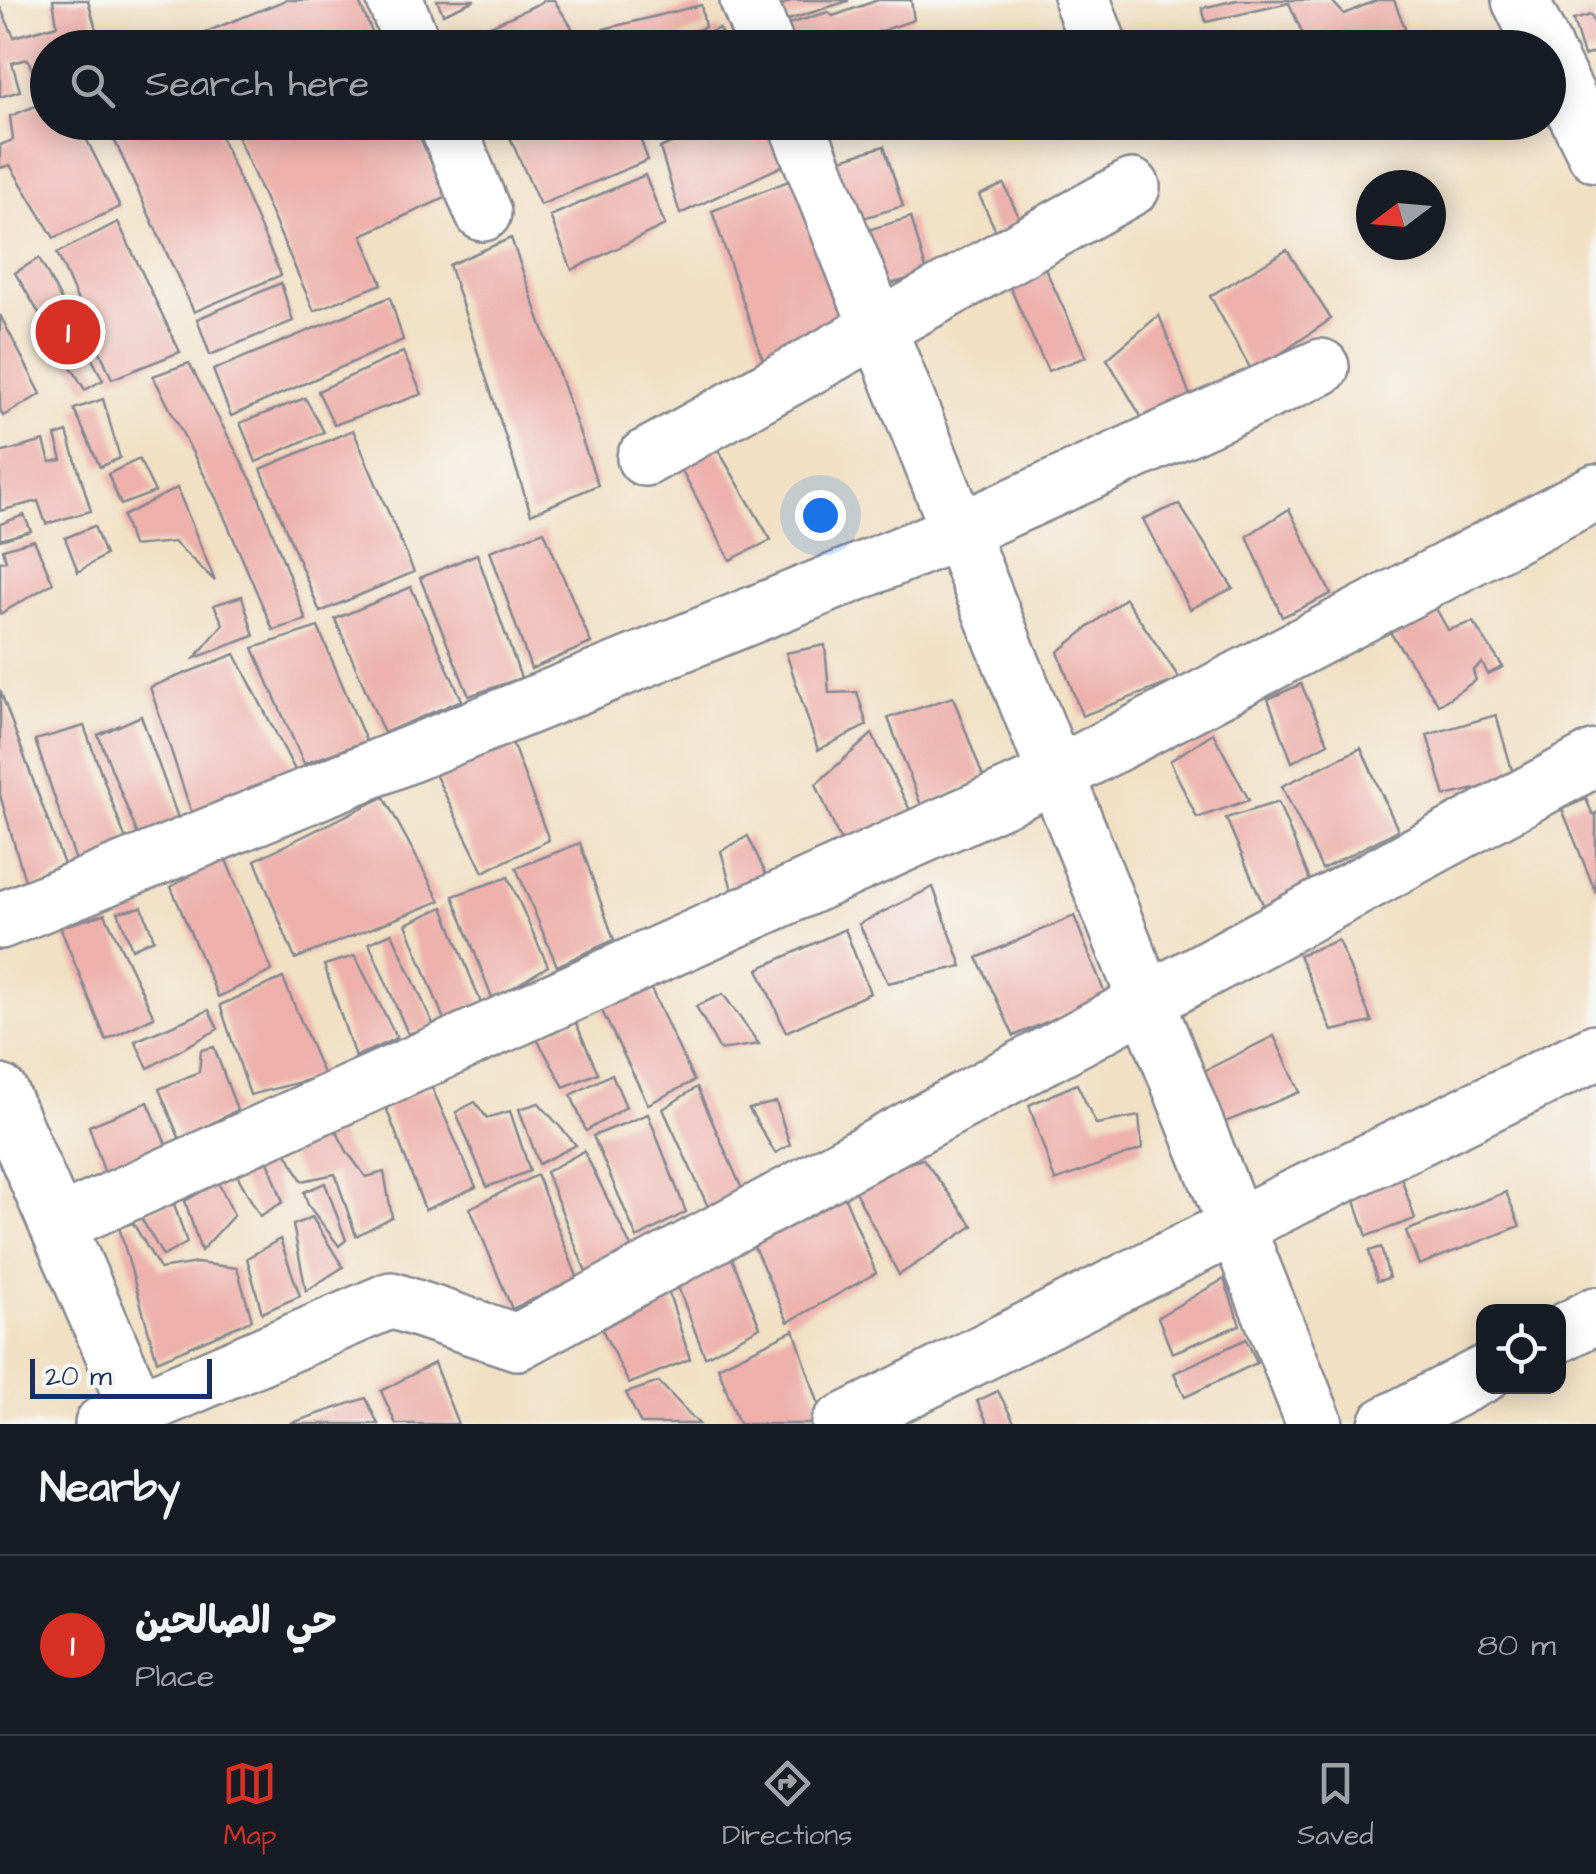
<!DOCTYPE html>
<meta charset="utf-8">
<style>
body{margin:0;font-family:"Architects Daughter","Playpen Sans Arabic",sans-serif;background:#20242c;color:#f1f3f6}
.controls{position:absolute;right:30px;bottom:30px;display:grid;overflow:hidden;border-radius:20px;box-shadow:0 5px 25px #0003}
.controls button{width:90px;height:90px;display:grid;place-items:center;padding:0;border:0;border-bottom:2px solid #363941;background:#171b24;color:#f1f3f6;font:50px sans-serif}
.compass{position:absolute;left:1356px;top:170px;width:90px;height:90px;border-radius:50%;background:#171b24;box-shadow:0 5px 25px #0003;rotate:254deg}
.scale{position:absolute;left:30px;bottom:25px;width:182px;box-sizing:border-box;padding-left:10px;border:5px solid #1b2f5e;border-top:0;font-size:28px;line-height:35px;white-space:nowrap;color:#1b2f5e;-webkit-text-stroke:8px #f6f6f2;paint-order:stroke}
.you{position:absolute;left:820px;top:515px;width:35px;height:35px;margin:-25px;border:8px solid #fff;border-radius:50%;background:#1a73e8;box-shadow:0 0 0 15px #1a73e833}
.badge{display:grid;place-items:center;width:65px;height:65px;border-radius:50%;background:#d93025;color:#fff;font-size:32px;font-weight:700}
.pin{position:absolute;translate:-50% -50%;border:5px solid #fff;box-shadow:0 2px 10px #0006}
.list{margin:0;padding:0;list-style:none}
h2{display:flex;justify-content:space-between;align-items:center;height:130px;margin:0;padding:0 40px;font-size:42px}
h2 small{font-size:32px;font-weight:400;color:#9ea1a6}
.list li{display:grid;grid-template-columns:65px 1fr auto;gap:30px;align-items:center;box-sizing:border-box;height:180px;padding:0 40px;border-top:2px solid #363941}
.list b{display:block;font-size:38px;white-space:nowrap}
.list p{margin:0;font-size:32px;white-space:nowrap;color:#9ea1a6}
.list em{font-size:32px;font-style:normal;color:#9ea1a6}
.icon{flex:none;width:55px;height:55px;fill:none;stroke:currentColor;stroke-width:2;stroke-linecap:round;stroke-linejoin:round}
.map{position:relative;flex:none;width:1596px;height:1424px;overflow:hidden}
.search{position:absolute;background:#171b24;box-shadow:0 5px 25px #0003;left:30px;right:30px;top:30px;height:110px;display:flex;align-items:center;gap:25px;box-sizing:border-box;padding:0 35px;border-radius:55px;color:#9ea1a6;font-size:38px}
.sheet{height:310px;background:#171b24}
nav{display:flex;justify-content:space-around;align-items:center;box-sizing:border-box;height:140px;border-top:2px solid #363941;background:#171b24;font-size:28px;color:#9ea1a6}
nav a{display:grid;justify-items:center;gap:5px}
nav .on{color:#d93025}
.map>svg:first-child{display:block}
.building{fill:#edb0ab}
.lines{fill:none;stroke-linecap:round;stroke-linejoin:round}
.street-casing{stroke:#868891;stroke-width:60}
.street{stroke:#fff;stroke-width:55}
</style>
<div class="map">
<svg width="1596" height="1424" viewBox="0 0 1596 1424">
<rect width="100%" height="100%" fill="#f6f6f2"/>
<filter id="ink" filterUnits="userSpaceOnUse"><feTurbulence type="fractalNoise" baseFrequency=".01" numOctaves="2"/><feDisplacementMap in="SourceGraphic" scale="20" xChannelSelector="R" yChannelSelector="G"/><feConvolveMatrix kernelMatrix="1 2 1 2 8 2 1 2 1" color-interpolation-filters="sRGB"/></filter>
<filter id="wash" filterUnits="userSpaceOnUse"><feTurbulence type="fractalNoise" baseFrequency=".0048" numOctaves="4" result="noise"/><feDisplacementMap in="SourceGraphic" scale="40" xChannelSelector="R" yChannelSelector="G"/><feGaussianBlur stdDeviation="2.25" result="paint"/><feColorMatrix in="noise" values="0 0 0 0 0 0 0 0 0 0 0 0 0 0 0 0 0 1.4 0 .05"/><feComposite in="paint" operator="in"/></filter>
<g filter="url(#wash)">
<rect width="100%" height="100%" fill="#f1e0c4"/>
<g id="blocks">
<!-- building -->
<g class="building">
<path d="M53,0H88L101,48H48V83L38,86L28,59L12,63L20,91L0,97V7L14,37L57,25Z"/>
<path d="M286,0H358L379,48H198L193,37Z"/>
<path d="M437,0H475L443,14Z"/>
<path d="M546,0H554L585,48H467L463,39Z"/>
<path d="M793,0H848V1L782,22L780,6Z"/>
<path d="M878,0H911L914,20L832,48H789L782,26L828,12L833,16Z"/>
<path d="M1237,0H1331L1344,14L1377,0H1394L1405,28L1359,48H1309L1289,3L1206,22L1202,8Z"/>
<path d="M701,5L705,27L655,48H611L604,29Z"/>
<path d="M1591,15L1596,28V52L1584,56L1573,20Z"/>
<path d="M719,28L728,48H677Z"/>
<path d="M48,101V122H78L120,207L54,238L10,165L0,168V145L13,140L10,116Z"/>
<path d="M106,122L215,124L281,275L194,312Z"/>
<path d="M231,122H413L447,197L362,235L382,284L314,311Z"/>
<path d="M503,122H634L648,160L540,205Z"/>
<path d="M647,122H681L653,135Z"/>
<path d="M715,122H782L797,159L680,214L660,148Z"/>
<path d="M884,146L903,206L844,224L825,164Z"/>
<path d="M645,175L665,225L572,270L550,216Z"/>
<path d="M796,178L854,318L764,363L712,211Z"/>
<path d="M1004,184L1020,220L996,231L979,195Z"/>
<path d="M911,217L927,273L864,292L848,236Z"/>
<path d="M118,222L180,352L112,379L57,253Z"/>
<path d="M511,238L598,485L531,514L449,265Z"/>
<path d="M1287,250L1331,319L1253,373L1210,296Z"/>
<path d="M39,258L103,380L85,390L15,273Z"/>
<path d="M1044,266L1086,357L1048,371L1008,283Z"/>
<path d="M281,283L293,321L210,355L197,319Z"/>
<path d="M390,297L403,340L231,416L213,370Z"/>
<path d="M0,315L41,394L3,416L0,409Z"/>
<path d="M1159,315L1191,398L1149,430L1107,359Z"/>
<path d="M403,352L422,394L334,425L318,391Z"/>
<path d="M189,363L255,487L306,620L273,630L217,500L153,376Z"/>
<path d="M305,398L324,432L256,462L240,423Z"/>
<path d="M103,399L120,458L100,467L74,409Z"/>
<path d="M353,430L414,572L320,612L261,469Z"/>
<path d="M67,432L91,511L46,524L38,501L0,511V453L44,441L50,462L62,460L55,436Z"/>
<path d="M717,448L771,540L730,560L679,465Z"/>
<path d="M139,459L155,492L121,505L108,474Z"/>
<path d="M177,488L215,581L174,542L132,546L123,516Z"/>
<path d="M1179,504L1233,588L1190,609L1143,519Z"/>
<path d="M1289,509L1331,594L1282,617L1247,536Z"/>
<path d="M24,515L31,531L0,540V524Z"/>
<path d="M94,526L105,555L78,572L65,538Z"/>
<path d="M544,531L591,643L531,669L490,551Z"/>
<path d="M34,540L53,583L0,614V562L6,561L3,549Z"/>
<path d="M477,554L521,678L469,696L420,578Z"/>
<path d="M411,587L462,700L384,733L335,619Z"/>
<path d="M242,596L254,636L195,658L223,624L214,605Z"/>
<path d="M1125,598L1180,679L1082,716L1058,652Z"/>
<path d="M1433,603L1448,630L1473,622L1503,667L1488,674L1482,663L1473,671L1476,680L1439,705L1379,616Z"/>
<path d="M318,627L366,741L304,764L253,648Z"/>
<path d="M825,645L829,693L857,692L867,725L818,750L786,653Z"/>
<path d="M235,654L297,774L193,817L150,687Z"/>
<path d="M1301,684L1328,743L1292,762L1268,699Z"/>
<path d="M0,690L67,873L28,891L0,795Z"/>
<path d="M953,697L983,777L922,808L888,718Z"/>
<path d="M1496,715L1515,780L1445,796L1427,735Z"/>
<path d="M141,716L181,826L141,843L98,735Z"/>
<path d="M84,726L130,851L81,876L35,740Z"/>
<path d="M1213,733L1249,800L1197,818L1170,761Z"/>
<path d="M872,734L917,824L840,840L816,784Z"/>
<path d="M511,740L549,840L483,872L434,772Z"/>
<path d="M1361,748L1398,830L1322,869L1282,786Z"/>
<path d="M384,797L440,901L295,959L255,860Z"/>
<path d="M1586,799L1593,815L1596,813V893L1562,809Z"/>
<path d="M1278,802L1314,890L1265,909L1226,818Z"/>
<path d="M748,836L769,881L735,900L721,851Z"/>
<path d="M580,843L614,940L557,966L516,868Z"/>
<path d="M224,855L272,971L218,997L171,887Z"/>
<path d="M508,877L548,966L493,1000L453,896Z"/>
<path d="M933,887L962,966L888,983L859,924Z"/>
<path d="M142,907L154,939L132,949L118,912Z"/>
<path d="M443,907L481,1003L447,1027L406,924Z"/>
<path d="M105,914L154,1017L106,1040L60,927Z"/>
<path d="M1074,916L1106,996L1014,1036L977,958Z"/>
<path d="M845,929L870,993L786,1032L758,969Z"/>
<path d="M392,933L434,1026L408,1034L369,943Z"/>
<path d="M1338,940L1372,1022L1332,1031L1299,955Z"/>
<path d="M355,956L397,1038L355,1057L324,965Z"/>
<path d="M283,978L324,1076L250,1095L220,1005Z"/>
<path d="M650,987L694,1081L648,1104L601,1009Z"/>
<path d="M723,994L759,1044L720,1050L696,1006Z"/>
<path d="M209,1010L218,1029L148,1068L135,1041Z"/>
<path d="M575,1021L598,1073L564,1087L536,1037Z"/>
<path d="M1274,1036L1300,1092L1213,1127L1192,1077Z"/>
<path d="M214,1047L237,1110L180,1140L159,1089L199,1072L201,1050Z"/>
<path d="M612,1074L626,1107L586,1131L571,1095Z"/>
<path d="M1077,1084L1096,1124L1139,1116L1142,1149L1055,1181L1029,1105Z"/>
<path d="M697,1087L742,1189L711,1213L663,1109Z"/>
<path d="M432,1088L476,1187L425,1210L384,1102Z"/>
<path d="M148,1102L170,1154L108,1183L89,1126Z"/>
<path d="M475,1102L487,1118L510,1111L530,1171L487,1187L456,1112Z"/>
<path d="M776,1102L790,1145L775,1153L749,1109Z"/>
<path d="M539,1103L576,1145L539,1164L519,1109Z"/>
<path d="M648,1114L686,1212L637,1238L593,1136Z"/>
<path d="M333,1125L348,1153L366,1177L384,1172L392,1217L356,1236L335,1174L302,1181L283,1145Z"/>
<path d="M584,1151L632,1249L586,1272L546,1172Z"/>
<path d="M265,1153L283,1202L260,1216L233,1168Z"/>
<path d="M923,1159L973,1226L899,1275L849,1180Z"/>
<path d="M537,1175L578,1279L512,1309L470,1208Z"/>
<path d="M1401,1177L1415,1219L1367,1236L1353,1195Z"/>
<path d="M218,1182L234,1215L201,1251L185,1201Z"/>
<path d="M325,1183L346,1240L339,1246L308,1205L304,1192Z"/>
<path d="M841,1188L876,1273L788,1322L750,1238Z"/>
<path d="M1506,1192L1520,1226L1419,1265L1406,1231Z"/>
<path d="M173,1201L187,1243L163,1256L140,1216Z"/>
<path d="M312,1217L343,1267L306,1291L293,1225Z"/>
<path d="M133,1223L160,1269L197,1263L237,1268L252,1320L157,1361L119,1227Z"/>
<path d="M280,1239L300,1296L262,1313L247,1258Z"/>
<path d="M727,1246L760,1327L705,1357L673,1274Z"/>
<path d="M1381,1247L1389,1278L1377,1281L1369,1251Z"/>
<path d="M1224,1279L1240,1325L1172,1353L1158,1317Z"/>
<path d="M666,1284L690,1359L629,1384L595,1315Z"/>
<path d="M794,1330L824,1420L816,1424H739L718,1367Z"/>
<path d="M1246,1339L1257,1363L1185,1397L1174,1373Z"/>
<path d="M434,1363L458,1424H396L381,1391Z"/>
<path d="M659,1382L699,1424H641L626,1393Z"/>
<path d="M998,1391L1015,1424H988L977,1401Z"/>
<path d="M366,1398L378,1424H292L291,1423Z"/>
</g>
</g>
</g>
<g filter="url(#ink)">
<use href="#blocks" fill-opacity="0" stroke="#868891" stroke-width="2.5"/>
<g class="lines">
<!-- street casing -->
<g class="street-casing">
<g id="street">
<path d="M395,0L414,48"/>
<path d="M748,0L767,48"/>
<path d="M1082,0L1100,48"/>
<path d="M1520,0L1544,48"/>
<path d="M1548,57L1596,154"/>
<path d="M446,122L483,213"/>
<path d="M796,122L1315,1424"/>
<path d="M645,458L1132,187"/>
<path d="M0,921L959,531L1321,367"/>
<path d="M0,1093L137,1408"/>
<path d="M59,1224L1056,775L1596,492"/>
<path d="M1558,1335L1596,1315"/>
<path d="M103,1424L391,1300L517,1342L1596,758"/>
<path d="M840,1424L1236,1226L1596,1052"/>
<path d="M1387,1424L1484,1374"/>
</g>
</g>
<!-- street -->
<use href="#street" class="street"/>
</g>
</g>
</svg>
<div class="controls">
<button><svg class="icon" aria-label="locate" viewBox="0 0 24 24"><circle cx="12" cy="12" r="6"/><path d="M12 2v4M12 18v4M2 12h4M18 12h4"/></svg></button>
</div>
<svg class="compass" viewBox="-18 -18 36 36"><path d="M0-13l5 13h-10z" fill="#e53935"/><path d="M0 13l5-13h-10z" fill="#9ea1a6"/></svg>
<div class="scale">20 m</div>
<div class="you"></div>
<div class="pin badge" style="left:68px;top:332px">1</div>
<div class="search"><svg class="icon" aria-label="search" viewBox="0 0 24 24"><circle cx="10" cy="10" r="6"/><path d="M15 15l6 6"/></svg>Search here</div>
</div>
<section class="sheet">
<h2>Nearby<small></small></h2>
<ul class="list">
<li><span class="badge">1</span><div><b>حي الصالحين</b><p>Place</p></div><em>80 m</em></li>
</ul>
</section>
<nav>
<a class="on"><svg class="icon" aria-label="map" viewBox="0 0 24 24"><path d="M3 6l6-2 6 2 6-2v14l-6 2-6-2-6 2zM9 4v14M15 6v14"/></svg>Map</a>
<a><svg class="icon" aria-label="directions" viewBox="0 0 24 24"><path d="M12 3l9 9-9 9-9-9zM9 14v-3h6M13 9l2 2-2 2"/></svg>Directions</a>
<a><svg class="icon" aria-label="saved" viewBox="0 0 24 24"><path d="M7 4h10v16l-5-4-5 4z"/></svg>Saved</a>
</nav>
